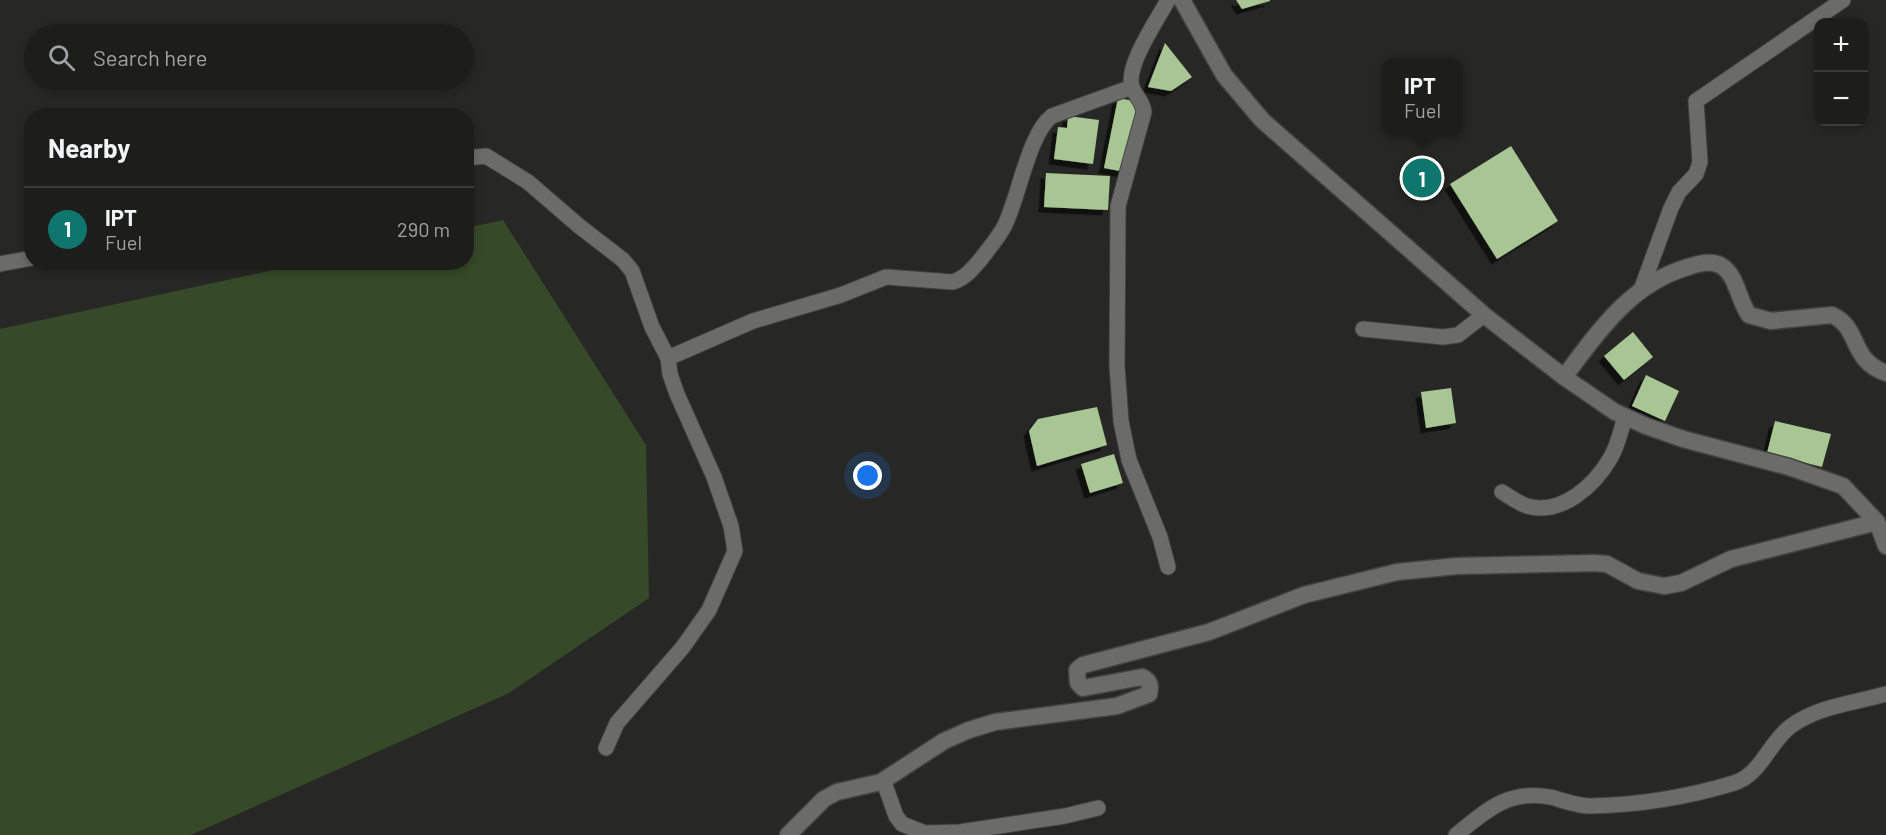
<!DOCTYPE html>
<meta charset="utf-8">
<style>
body{margin:0;font-family:Barlow,sans-serif;background:#2a2b29;color:#f1f3f6}
.controls{position:absolute;right:18px;top:18px;display:grid;overflow:hidden;border-radius:12px;box-shadow:0 3px 9px #0003}
.controls button{width:54px;height:54px;display:grid;place-items:center;padding:0;border:0;border-bottom:2px solid #3b3c3b;background:#1d1e1c;color:#f1f3f6;font:30px sans-serif}
.you{position:absolute;left:868px;top:476px;width:21px;height:21px;margin:-15px;border:4px solid #fff;border-radius:50%;background:#1a73e8;box-shadow:0 0 0 9px #1a73e833}
.badge{display:grid;place-items:center;width:39px;height:39px;border-radius:50%;background:#0f766e;color:#fff;font-size:20px;font-weight:700}
.pin{position:absolute;translate:-50% -50%;border:3px solid #fff;box-shadow:0 2px 6px #0006}
.popup{position:absolute;left:1382px;top:58px;width:81px;height:78px;box-sizing:border-box;display:grid;place-content:center;border-radius:12px;background:#1d1e1c;filter:drop-shadow(0 2px 4px #0005);font-size:20px;white-space:nowrap;color:#a0a2a3}
.popup b{font-size:22px;color:#f1f3f6}
.popup::after{content:'';position:absolute;left:50%;top:100%;margin-left:-12px;border:12px solid transparent;border-top-color:#1d1e1c}
.list{margin:0;padding:0;list-style:none}
h2{display:flex;justify-content:space-between;align-items:center;height:78px;margin:0;padding:0 24px;font-size:26px}
h2 small{font-size:20px;font-weight:400;color:#a0a2a3}
.list li{display:grid;grid-template-columns:39px 1fr auto;gap:18px;align-items:center;box-sizing:border-box;height:84px;padding:0 24px;border-top:2px solid #3b3c3b}
.list b{display:block;font-size:22px;white-space:nowrap}
.list p{margin:0;font-size:20px;white-space:nowrap;color:#a0a2a3}
.list em{font-size:20px;font-style:normal;color:#a0a2a3}
.icon{flex:none;width:33px;height:33px;fill:none;stroke:currentColor;stroke-width:2;stroke-linecap:round;stroke-linejoin:round}
.map{position:relative;flex:none;width:1886px;height:835px;overflow:hidden}
.search{position:absolute;background:#1d1e1c;box-shadow:0 3px 9px #0003;left:24px;top:24px;width:450px;height:66px;display:flex;align-items:center;gap:15px;box-sizing:border-box;padding:0 21px;border-radius:33px;color:#a0a2a3;font-size:22px}
.panel{position:absolute;background:#1d1e1c;box-shadow:0 3px 9px #0003;left:24px;top:108px;width:450px;height:162px;border-radius:24px}
.map>svg:first-child{display:block}
.green{fill:#364928}
.building{fill:#a8c594;filter:url(#shadow)}
.lines{fill:none;stroke-linecap:round;stroke-linejoin:round}
.minor-casing{stroke:#424341;stroke-width:17}
.tertiary-casing{stroke:#424341;stroke-width:19}
.secondary-casing{stroke:#424341;stroke-width:19}
.minor{stroke:#6b6c6a;stroke-width:15}
.tertiary{stroke:#6b6c6a;stroke-width:16}
.secondary{stroke:#6b6c6a;stroke-width:16}
</style>
<div class="map">
<svg width="1886" height="835" viewBox="0 0 1886 835">
<defs>
<filter id="shadow"><feDropShadow dx="-5.5" dy="5.5" stdDeviation="0" flood-color="#0009"/></filter>
</defs>
<rect width="100%" height="100%" fill="#272826"/>
<!-- green -->
<path class="green" d="M503,220L646,445L649,598L509,693L191,835H0V329L306,263L466,262L467,228Z"/>
<!-- building -->
<g class="building">
<path d="M1236,0H1270V1L1242,9Z"/>
<path d="M1165,43L1192,77L1171,91L1148,87Z"/>
<path d="M1118,98L1139,102L1125,172L1104,168Z"/>
<path d="M1068,116L1099,120L1093,164L1054,159L1058,127L1067,128Z"/>
<path d="M1511,146L1558,221L1497,259L1450,184Z"/>
<path d="M1046,173L1110,176L1108,210L1044,207Z"/>
<path d="M1633,332L1653,357L1624,380L1604,356Z"/>
<path d="M1646,375L1679,391L1665,421L1632,406Z"/>
<path d="M1451,388L1456,423L1426,428L1421,392Z"/>
<path d="M1097,407L1107,445L1037,466L1029,431L1038,419Z"/>
<path d="M1775,421L1831,434L1822,467L1767,453Z"/>
<path d="M1114,454L1123,483L1090,493L1081,464Z"/>
</g>
<g class="lines">
<!-- minor casing -->
<g class="minor-casing">
<g id="minor">
<path d="M1168,0C1158,19 1125,66 1132,87C1135,96 1143,101 1144,112L1118,206L1117,366L1121,421L1129,460L1160,537L1168,567"/>
<path d="M466,158L486,156L528,182L579,226L623,260L632,271L652,327L668,358L670,374L677,394L714,477L731,526L735,551L709,610L683,647L617,723L606,748"/>
<path d="M0,264L32,258"/>
<path d="M1641,290L1671,208L1679,192L1696,174L1700,162L1696,101L1843,0"/>
<path d="M1363,329L1443,337L1458,335L1484,315"/>
<path d="M668,358L753,321L841,295L886,277L953,282C966,278 972,269 981,259C989,248 999,237 1005,225C1019,196 1029,133 1052,116L1132,87"/>
<path d="M1502,492C1510,497 1518,503 1527,506C1562,516 1595,485 1611,457C1618,445 1621,430 1625,417"/>
<path d="M881,782L886,788L896,816L902,824L925,833L960,832L1065,816L1098,808"/>
<path d="M1456,835C1486,811 1508,789 1550,797C1563,800 1576,806 1590,806C1638,805 1688,797 1734,783C1761,775 1769,742 1791,726C1818,706 1855,703 1886,694"/>
</g>
</g>
<!-- tertiary casing -->
<g class="tertiary-casing">
<g id="tertiary">
<path d="M1564,377C1599,331 1630,284 1688,267C1698,264 1710,260 1720,265C1737,274 1738,300 1749,315L1771,321L1832,315C1861,328 1849,360 1886,373"/>
<path d="M788,835L824,799L837,792L881,782L944,741L969,730L995,722L1117,706L1149,694C1151,685 1150,681 1142,677L1083,688L1078,683L1077,670L1083,665L1209,632L1304,595L1397,572L1457,566L1594,563L1607,564L1638,581L1664,586L1681,583L1731,559L1877,522"/>
</g>
</g>
<!-- secondary casing -->
<g class="secondary-casing">
<path id="secondary" d="M1182,0L1224,75L1262,120L1484,315L1564,377L1615,412L1646,426L1683,439L1789,467L1843,486L1877,522L1886,546"/>
</g>
<!-- minor -->
<use href="#minor" class="minor"/>
<!-- tertiary -->
<use href="#tertiary" class="tertiary"/>
<!-- secondary -->
<use href="#secondary" class="secondary"/>
</g>
</svg>
<div class="controls">
<button>+</button>
<button>−</button>
</div>
<div class="you"></div>
<div class="pin badge" style="left:1422px;top:178px">1</div>
<div class="popup"><b>IPT</b>Fuel</div>
<div class="search"><svg class="icon" aria-label="search" viewBox="0 0 24 24"><circle cx="10" cy="10" r="6"/><path d="M15 15l6 6"/></svg>Search here</div>
<section class="panel">
<h2>Nearby<small></small></h2>
<ul class="list">
<li><span class="badge">1</span><div><b>IPT</b><p>Fuel</p></div><em>290 m</em></li>
</ul>
</section>
</div>
